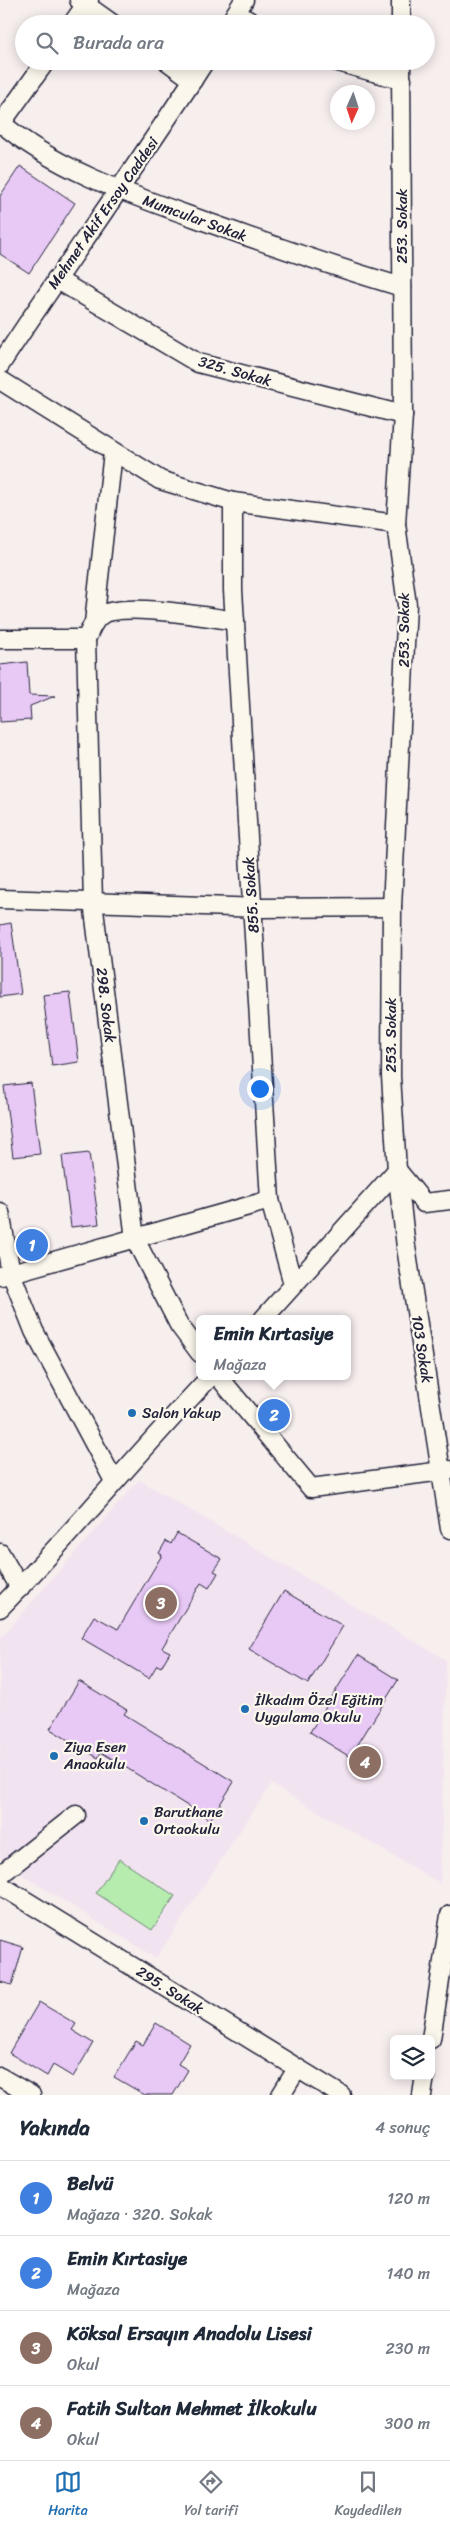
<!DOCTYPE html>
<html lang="tr">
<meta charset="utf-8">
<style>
body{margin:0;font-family:Sriracha,sans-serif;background:#f6f6f7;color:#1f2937}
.controls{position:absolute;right:15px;bottom:15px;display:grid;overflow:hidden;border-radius:8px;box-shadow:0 2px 12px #0003}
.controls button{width:45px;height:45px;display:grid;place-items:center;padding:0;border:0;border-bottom:1px solid #e0e1e3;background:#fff;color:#1f2937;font:25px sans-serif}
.compass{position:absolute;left:330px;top:85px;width:45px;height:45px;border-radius:50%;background:#fff;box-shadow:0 2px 12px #0003;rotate:183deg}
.you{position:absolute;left:259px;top:1088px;width:18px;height:18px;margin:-12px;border:4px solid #fff;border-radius:50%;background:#1a73e8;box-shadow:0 0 0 8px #1a73e833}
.badge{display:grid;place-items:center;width:32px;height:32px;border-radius:50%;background:#1f6fb2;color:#fff;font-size:16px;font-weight:700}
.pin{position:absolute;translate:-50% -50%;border:2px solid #fff;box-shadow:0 1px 5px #0006}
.popup{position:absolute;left:196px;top:1315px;width:155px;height:65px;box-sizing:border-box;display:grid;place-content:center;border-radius:8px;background:#fff;filter:drop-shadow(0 1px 4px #0005);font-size:16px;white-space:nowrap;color:#747a83}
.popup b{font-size:19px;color:#1f2937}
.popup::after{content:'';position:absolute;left:50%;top:100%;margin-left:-10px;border:10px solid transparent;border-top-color:#fff}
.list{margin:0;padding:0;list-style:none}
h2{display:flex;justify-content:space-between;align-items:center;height:65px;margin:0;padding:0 20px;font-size:21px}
h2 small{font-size:16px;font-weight:400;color:#747a83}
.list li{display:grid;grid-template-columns:32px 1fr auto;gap:15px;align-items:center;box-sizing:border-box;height:75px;padding:0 20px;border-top:1px solid #e0e1e3}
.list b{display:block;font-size:19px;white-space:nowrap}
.list p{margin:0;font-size:16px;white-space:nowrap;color:#747a83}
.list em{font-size:16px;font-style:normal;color:#747a83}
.icon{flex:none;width:28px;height:28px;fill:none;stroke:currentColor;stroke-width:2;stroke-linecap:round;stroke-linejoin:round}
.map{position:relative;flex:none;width:450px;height:2095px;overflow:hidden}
.search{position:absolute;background:#fff;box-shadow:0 2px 12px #0003;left:15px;right:15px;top:15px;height:55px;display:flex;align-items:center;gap:12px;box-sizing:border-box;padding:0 18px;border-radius:28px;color:#747a83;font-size:19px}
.sheet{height:365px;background:#fff}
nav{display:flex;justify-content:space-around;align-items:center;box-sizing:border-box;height:70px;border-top:1px solid #e0e1e3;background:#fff;font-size:14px;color:#747a83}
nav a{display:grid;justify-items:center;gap:2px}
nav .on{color:#1f6fb2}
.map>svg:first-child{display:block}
.built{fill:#f2e3f0}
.green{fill:#b6edaf;stroke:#6c8875}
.building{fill:#e8c9f6;stroke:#22223b}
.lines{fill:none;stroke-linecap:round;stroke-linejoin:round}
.minor-casing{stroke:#22223b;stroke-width:21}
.minor{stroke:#fbf7ec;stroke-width:18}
.poi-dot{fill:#1f6fb2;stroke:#fbf7ec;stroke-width:2}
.labels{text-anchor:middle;stroke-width:4.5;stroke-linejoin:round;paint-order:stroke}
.street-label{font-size:15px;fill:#22223b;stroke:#fbf7ec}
.poi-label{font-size:15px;fill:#22223b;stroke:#fbf7ec;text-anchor:start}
</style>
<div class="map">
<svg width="450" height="2095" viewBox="0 0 450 2095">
<rect width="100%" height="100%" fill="#f7eeee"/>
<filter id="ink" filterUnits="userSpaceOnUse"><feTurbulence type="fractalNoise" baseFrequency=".02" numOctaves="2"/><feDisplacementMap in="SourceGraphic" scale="10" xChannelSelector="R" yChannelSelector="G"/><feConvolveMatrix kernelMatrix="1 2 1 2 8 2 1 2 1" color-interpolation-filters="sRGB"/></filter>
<g filter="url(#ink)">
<!-- built -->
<path class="built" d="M139,1480L446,1660L440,1883L271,1784L156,1958L10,1867L0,1857V1639Z"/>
<!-- green -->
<path class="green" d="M119,1859L175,1896L152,1930L96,1893Z"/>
<!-- building -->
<g class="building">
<path d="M20,166L75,203L29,273L0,254V196Z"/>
<path d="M27,662L29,695L55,696L30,706L31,720L0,722V665Z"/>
<path d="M11,923L21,994L0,997V925Z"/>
<path d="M70,992L79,1062L52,1066L43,995Z"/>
<path d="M31,1083L40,1154L13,1157L4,1086Z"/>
<path d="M89,1153L99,1224L71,1227L62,1156Z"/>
<path d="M177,1533L222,1559L214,1571L218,1573L209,1588L201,1583L162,1648L170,1652L161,1667L157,1665L149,1678L81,1638L94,1616L118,1629L162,1555L159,1553L166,1541L171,1544Z"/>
<path d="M284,1591L343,1626L308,1684L249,1649Z"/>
<path d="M358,1655L398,1680L350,1757L310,1732Z"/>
<path d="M79,1681L127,1710L124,1714L234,1782L210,1820L101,1752L98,1758L50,1729Z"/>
<path d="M0,1940L23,1947L12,1985L0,1982Z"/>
<path d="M39,2002L76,2024L72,2030L93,2043L73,2077L53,2065L47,2076L9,2053Z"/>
<path d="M156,2023L190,2044L178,2064L188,2070L173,2095H145L114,2077L136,2041L143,2045Z"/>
</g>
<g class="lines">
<!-- minor casing -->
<g class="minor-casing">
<g id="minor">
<path d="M79,0L113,24"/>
<path d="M401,0V24"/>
<path d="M236,13L254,24"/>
<path d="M72,24L89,0"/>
<path d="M229,24L244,0"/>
<path d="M167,61L193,80"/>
<path d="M334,61L402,80"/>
<path d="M401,61L403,415L396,524L407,605L392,907L391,1076L397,1170L406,1247L450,1529"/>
<path d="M0,122C53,168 128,194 193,217C262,242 331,266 402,287"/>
<path d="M0,125L46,61"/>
<path d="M56,279L198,363L403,415"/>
<path d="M0,365C67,262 139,164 205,61"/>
<path d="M0,380L160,480L233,502L396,524"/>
<path d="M233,502V590L270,1200L293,1284"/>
<path d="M94,623L113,452"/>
<path d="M0,639H86C90,631 93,621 100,616C120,601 209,617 235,621"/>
<path d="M86,639L93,902L135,1239L179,1325L200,1353"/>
<path d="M0,899L261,908L392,907"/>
<path d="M397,1170L424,1203L450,1200"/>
<path d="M0,1212L11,1273L34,1331L114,1481"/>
<path d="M1,1276L270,1200"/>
<path d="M263,1319L397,1170"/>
<path d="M218,1376L311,1488L450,1470"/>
<path d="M0,1553L20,1588"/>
<path d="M0,1608C73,1533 138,1452 211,1376"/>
<path d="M0,1875L76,1815"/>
<path d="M0,1885L341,2095"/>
<path d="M431,2039L450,1915"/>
<path d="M0,2077L31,2095"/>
<path d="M281,2095L297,2069"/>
<path d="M422,2095L425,2076"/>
</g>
</g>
<!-- minor -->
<use href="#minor" class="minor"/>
</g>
</g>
<!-- markers -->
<g class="poi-dot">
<circle cx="132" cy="1413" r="5"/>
<circle cx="245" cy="1709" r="5"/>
<circle cx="54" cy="1756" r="5"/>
<circle cx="144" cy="1821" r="5"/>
</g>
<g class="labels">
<!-- street labels -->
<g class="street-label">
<text transform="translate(103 213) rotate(-55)" y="5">Mehmet Akif Ersoy Caddesi</text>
<text transform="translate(195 218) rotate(20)" y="5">Mumcular Sokak</text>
<text transform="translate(402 226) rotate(-90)" y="5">253. Sokak</text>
<text transform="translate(235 371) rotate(16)" y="5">325. Sokak</text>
<text transform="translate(404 630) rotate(-90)" y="5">253. Sokak</text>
<text transform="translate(251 895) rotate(-94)" y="5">855. Sokak</text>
<text transform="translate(106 1005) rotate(83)" y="5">298. Sokak</text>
<text transform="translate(391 1035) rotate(-90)" y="5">253. Sokak</text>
<text transform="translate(422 1349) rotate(81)" y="5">103 Sokak</text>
<text transform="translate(170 1990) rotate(32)" y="5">295. Sokak</text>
</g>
<!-- poi labels -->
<g class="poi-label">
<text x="142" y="1418">Salon Yakup</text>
<text x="255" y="1705">İlkadım Özel Eğitim<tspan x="255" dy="17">Uygulama Okulu</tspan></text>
<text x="64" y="1752">Ziya Esen<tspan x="64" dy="17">Anaokulu</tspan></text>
<text x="154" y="1817">Baruthane<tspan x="154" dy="17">Ortaokulu</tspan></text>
</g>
</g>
</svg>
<div class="controls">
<button><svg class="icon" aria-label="layers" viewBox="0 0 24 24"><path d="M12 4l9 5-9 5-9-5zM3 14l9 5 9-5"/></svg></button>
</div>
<svg class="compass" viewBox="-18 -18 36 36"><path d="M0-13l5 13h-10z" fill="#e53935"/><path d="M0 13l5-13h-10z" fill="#747a83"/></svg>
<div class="you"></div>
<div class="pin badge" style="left:32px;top:1245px;background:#3f7fe0">1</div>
<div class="pin badge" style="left:274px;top:1415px;background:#3f7fe0">2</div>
<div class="popup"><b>Emin Kırtasiye</b>Mağaza</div>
<div class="pin badge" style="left:161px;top:1603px;background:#8d6e63">3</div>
<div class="pin badge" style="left:365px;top:1762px;background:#8d6e63">4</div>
<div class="search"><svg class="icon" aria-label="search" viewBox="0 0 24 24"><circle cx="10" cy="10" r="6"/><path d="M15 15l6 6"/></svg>Burada ara</div>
</div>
<section class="sheet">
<h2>Yakında<small>4 sonuç</small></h2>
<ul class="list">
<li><span class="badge" style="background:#3f7fe0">1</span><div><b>Belvü</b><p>Mağaza · 320. Sokak</p></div><em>120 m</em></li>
<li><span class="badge" style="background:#3f7fe0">2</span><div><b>Emin Kırtasiye</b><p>Mağaza</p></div><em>140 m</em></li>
<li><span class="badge" style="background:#8d6e63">3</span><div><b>Köksal Ersayın Anadolu Lisesi</b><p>Okul</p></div><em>230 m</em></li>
<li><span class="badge" style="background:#8d6e63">4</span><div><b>Fatih Sultan Mehmet İlkokulu</b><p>Okul</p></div><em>300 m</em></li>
</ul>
</section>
<nav>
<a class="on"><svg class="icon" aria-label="map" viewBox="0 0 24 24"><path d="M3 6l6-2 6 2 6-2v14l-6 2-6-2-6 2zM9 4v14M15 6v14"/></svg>Harita</a>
<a><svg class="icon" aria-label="directions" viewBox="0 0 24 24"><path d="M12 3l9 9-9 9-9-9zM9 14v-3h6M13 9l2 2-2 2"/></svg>Yol tarifi</a>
<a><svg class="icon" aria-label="saved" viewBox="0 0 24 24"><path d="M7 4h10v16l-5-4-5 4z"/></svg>Kaydedilen</a>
</nav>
